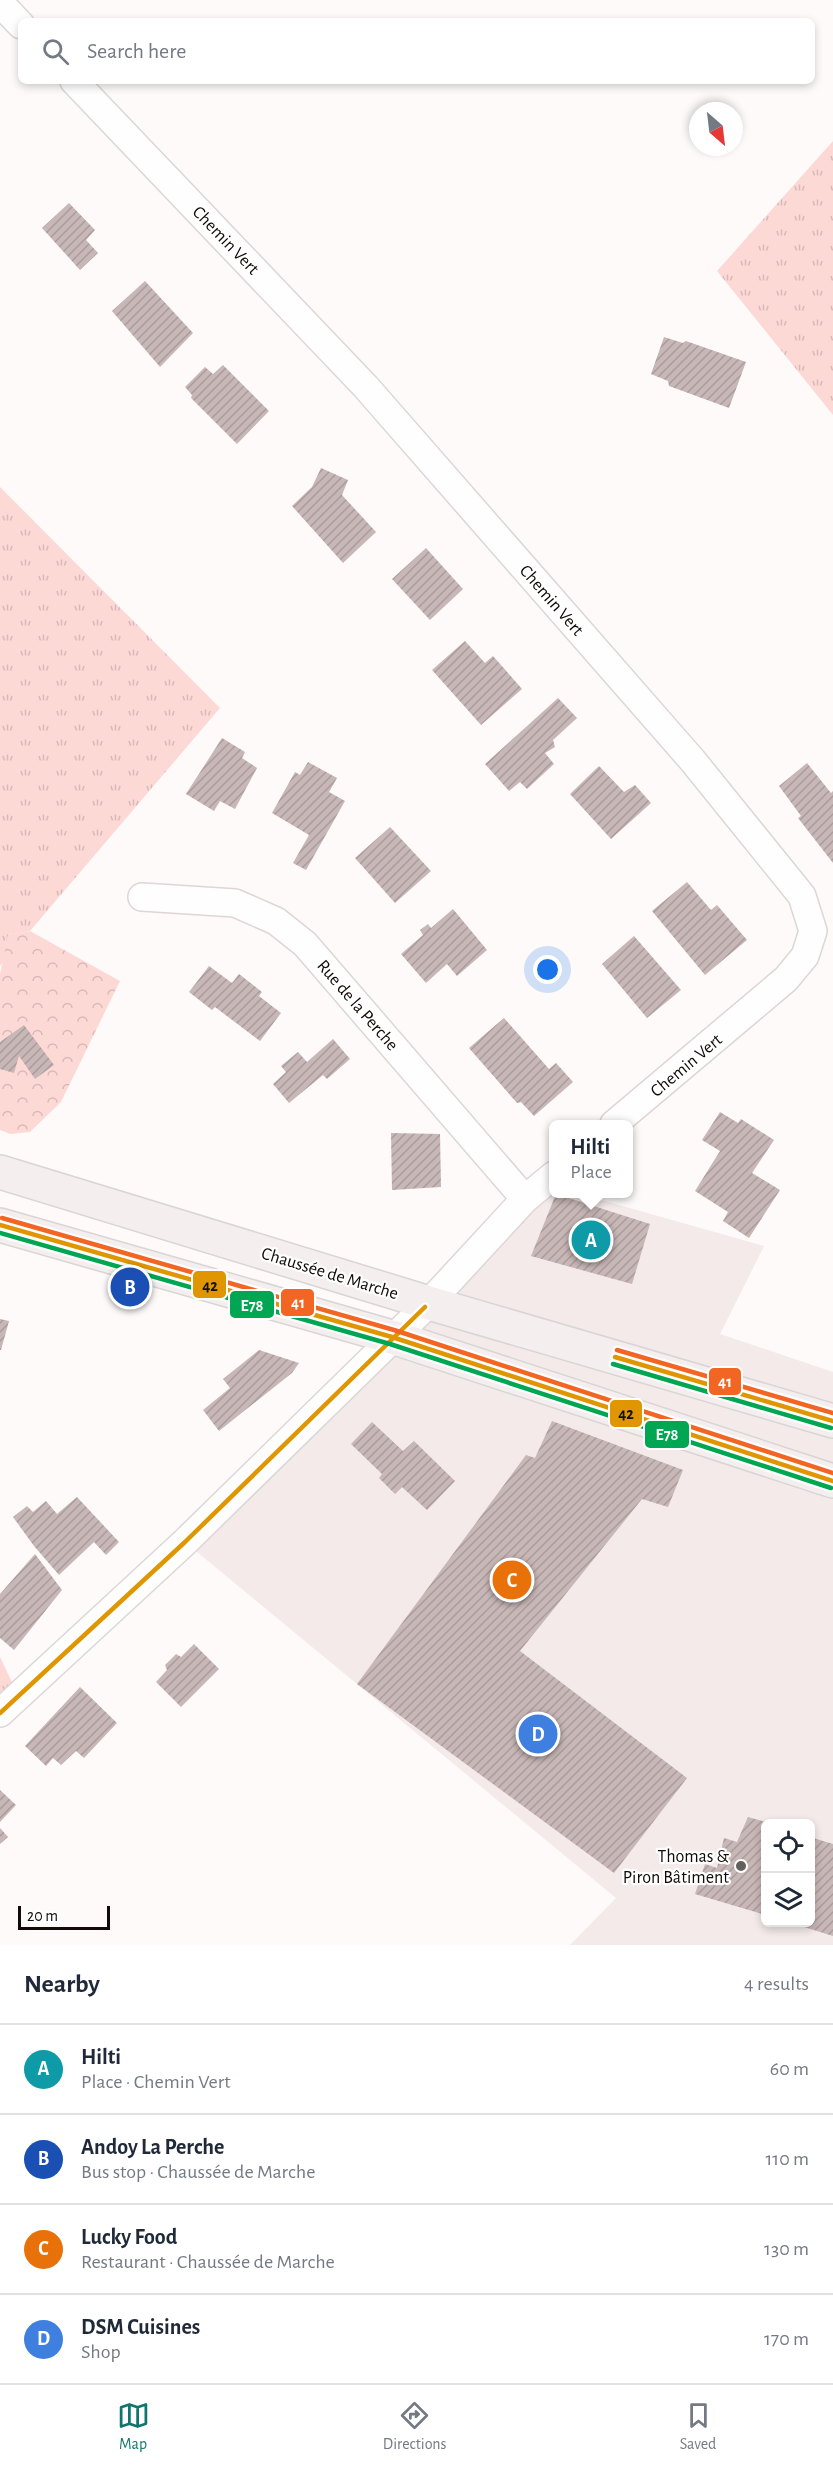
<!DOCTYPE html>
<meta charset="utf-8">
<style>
body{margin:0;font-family:"Alegreya Sans",sans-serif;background:#f6f6f7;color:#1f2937}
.controls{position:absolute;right:18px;bottom:18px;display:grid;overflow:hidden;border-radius:9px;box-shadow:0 3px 9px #0003}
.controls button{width:54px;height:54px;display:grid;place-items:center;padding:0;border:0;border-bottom:2px solid #e0e1e3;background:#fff;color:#1f2937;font:30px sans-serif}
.compass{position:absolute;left:689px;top:102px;width:54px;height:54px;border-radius:50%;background:#fff;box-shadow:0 3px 9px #0003;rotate:152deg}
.scale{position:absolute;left:18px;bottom:15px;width:92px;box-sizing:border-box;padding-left:6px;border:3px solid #120a09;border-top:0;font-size:16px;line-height:21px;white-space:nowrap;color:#120a09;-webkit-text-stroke:4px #fff;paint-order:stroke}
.you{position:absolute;left:548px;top:970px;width:21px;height:21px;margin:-15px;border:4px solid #fff;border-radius:50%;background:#1a73e8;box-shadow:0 0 0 9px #1a73e833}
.badge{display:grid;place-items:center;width:39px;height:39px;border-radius:50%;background:#0f766e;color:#fff;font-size:20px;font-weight:700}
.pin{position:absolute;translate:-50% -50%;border:3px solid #fff;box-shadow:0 2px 6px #0006}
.popup{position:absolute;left:549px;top:1120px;width:84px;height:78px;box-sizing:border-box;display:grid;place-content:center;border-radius:9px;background:#fff;filter:drop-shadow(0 2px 4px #0005);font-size:20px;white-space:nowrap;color:#747a83}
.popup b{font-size:22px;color:#1f2937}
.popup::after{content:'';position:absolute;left:50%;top:100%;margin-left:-12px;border:12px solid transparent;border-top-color:#fff}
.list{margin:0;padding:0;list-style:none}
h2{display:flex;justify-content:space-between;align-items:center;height:78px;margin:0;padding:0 24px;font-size:26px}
h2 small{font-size:20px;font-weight:400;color:#747a83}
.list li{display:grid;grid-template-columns:39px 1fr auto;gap:18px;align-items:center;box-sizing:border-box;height:90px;padding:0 24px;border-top:2px solid #e0e1e3}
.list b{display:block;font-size:22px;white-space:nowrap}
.list p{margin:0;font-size:20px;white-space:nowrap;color:#747a83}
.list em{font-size:20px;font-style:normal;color:#747a83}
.icon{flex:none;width:33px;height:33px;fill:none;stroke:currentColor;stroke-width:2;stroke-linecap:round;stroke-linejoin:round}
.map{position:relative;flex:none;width:833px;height:1945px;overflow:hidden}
.search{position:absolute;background:#fff;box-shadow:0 3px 9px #0003;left:18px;right:18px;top:18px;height:66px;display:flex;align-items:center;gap:15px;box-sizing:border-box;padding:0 21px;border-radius:9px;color:#747a83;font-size:22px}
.sheet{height:438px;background:#fff}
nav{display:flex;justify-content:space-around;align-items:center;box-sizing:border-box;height:84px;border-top:2px solid #e0e1e3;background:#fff;font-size:16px;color:#747a83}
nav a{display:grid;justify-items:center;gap:3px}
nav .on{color:#0f766e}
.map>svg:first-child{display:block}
.built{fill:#f3eae9;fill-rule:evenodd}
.grass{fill:url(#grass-tufts)}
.forest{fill:url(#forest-crowns)}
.building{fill:url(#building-hatch)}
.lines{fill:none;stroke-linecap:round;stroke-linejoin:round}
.street-casing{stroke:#ddd6d5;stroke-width:30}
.primary-casing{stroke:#d8d6d5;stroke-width:36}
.street{stroke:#fffefe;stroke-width:27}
.primary{stroke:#f5eeee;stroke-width:33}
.bus-1-casing{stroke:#fff;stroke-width:9}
.bus-2-casing{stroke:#fff;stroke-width:9}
.bus-3-casing{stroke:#fff;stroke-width:9}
.bus-1{stroke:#e09601;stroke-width:4.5}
.bus-2{stroke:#00a651;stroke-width:4.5}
.bus-3{stroke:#f26522;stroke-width:4.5}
.poi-dot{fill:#645e5d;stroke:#fff;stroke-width:2}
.labels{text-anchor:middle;stroke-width:4.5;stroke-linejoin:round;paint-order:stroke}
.street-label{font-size:18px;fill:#120a09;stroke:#fff}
.poi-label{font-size:18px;fill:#120a09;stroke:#fff;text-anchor:end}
.line-badge{stroke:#fff;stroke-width:2}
.badge-label{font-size:16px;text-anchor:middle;font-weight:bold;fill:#fff}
.pale-badge-label{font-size:16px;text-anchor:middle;font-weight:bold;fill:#111}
</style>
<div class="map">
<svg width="833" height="1945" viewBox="0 0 833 1945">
<defs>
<pattern id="grass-tufts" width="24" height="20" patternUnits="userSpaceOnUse" patternTransform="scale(1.5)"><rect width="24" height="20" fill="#fdd9d6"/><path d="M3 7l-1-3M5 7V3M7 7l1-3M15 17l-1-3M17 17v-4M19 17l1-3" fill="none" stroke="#d8b9b6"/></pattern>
<pattern id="forest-crowns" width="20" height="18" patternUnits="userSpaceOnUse" patternTransform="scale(1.5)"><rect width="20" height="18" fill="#fdd9d6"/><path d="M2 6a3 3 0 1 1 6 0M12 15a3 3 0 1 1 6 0" fill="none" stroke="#d8b9b6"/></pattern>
<pattern id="building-hatch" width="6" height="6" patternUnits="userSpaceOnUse" patternTransform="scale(1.5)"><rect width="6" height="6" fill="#c7b7b6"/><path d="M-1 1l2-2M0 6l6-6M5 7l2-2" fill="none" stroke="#aa9c9b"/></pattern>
</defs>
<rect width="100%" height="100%" fill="#fdfaf9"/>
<!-- built -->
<path class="built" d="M553,1187L554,1194H580L764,1246L720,1334L833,1372V1945H570L616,1898L185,1542ZM766,1824H810V1922H766Z"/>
<!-- grass -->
<g class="grass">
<path d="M833,141V415L717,271Z"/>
<path d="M0,487L220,708L30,931L8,935L4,961L0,966Z"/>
<path d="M0,1657L18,1695L0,1713Z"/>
</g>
<!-- forest -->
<path class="forest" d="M30,931L120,981L61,1102L30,1132L10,1134L0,1130V974L8,935Z"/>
<!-- building -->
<g class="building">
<path d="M69,203L95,230L86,240L98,253L80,270L42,228Z"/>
<path d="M145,281L193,333L160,367L112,311Z"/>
<path d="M664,337L683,343L686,341L746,362L729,408L669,386L668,381L651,374Z"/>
<path d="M223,365L269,411L237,444L191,398L192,395L185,387L205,367L213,374Z"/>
<path d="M321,468L348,480L342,495L376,532L343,563L292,506L312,487Z"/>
<path d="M426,548L463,589L430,620L392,579Z"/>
<path d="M465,641L485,663L493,656L522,689L481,725L432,670Z"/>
<path d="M558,698L577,718L553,740L555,747L545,753L554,764L527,789L520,782L509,791L485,764Z"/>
<path d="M222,738L245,752L242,758L257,768L235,809L220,801L214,811L186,794Z"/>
<path d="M308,762L337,778L329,792L345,801L306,870L293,863L309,835L272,813L295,772L300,775Z"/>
<path d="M807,763L831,793L833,791V863L798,818L801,816L779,786Z"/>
<path d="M599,766L624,792L635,785L651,803L611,839L570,794Z"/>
<path d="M390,827L431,871L395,903L355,858Z"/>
<path d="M687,882L711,910L717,905L747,940L705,975L652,911Z"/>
<path d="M453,909L487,950L457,976L447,964L426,983L401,954L423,935L420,930L428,924L431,928Z"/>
<path d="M634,936L681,990L647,1018L602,964Z"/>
<path d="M209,966L232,983L239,974L262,992L259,996L281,1013L260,1041L215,1007L212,1010L189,992Z"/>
<path d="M504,1018L549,1069L556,1063L573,1082L534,1116L521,1102L517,1103L469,1048Z"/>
<path d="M24,1025L54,1065L35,1079L19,1056L14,1073L0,1069V1042Z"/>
<path d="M333,1039L350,1059L327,1079L323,1075L289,1103L273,1084L286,1072L281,1066L298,1052L307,1062Z"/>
<path d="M720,1112L738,1123L741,1119L774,1140L752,1173L780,1190L749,1238L723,1221L728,1212L695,1191L720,1151L702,1140Z"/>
<path d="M391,1133L440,1134L441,1187L392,1190Z"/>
<path d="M556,1194L650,1224L632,1284L531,1256Z"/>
<path d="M0,1319L9,1321L1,1350H0Z"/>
<path d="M259,1350L299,1363L292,1373L219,1431L203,1410L230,1388L223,1379Z"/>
<path d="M552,1421L683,1470L668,1507L642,1499L520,1651L687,1778L614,1873L357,1684L526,1455L535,1458Z"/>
<path d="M372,1422L403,1451L414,1441L455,1481L427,1510L402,1487L395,1494L379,1478L382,1474L351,1444Z"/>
<path d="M77,1497L119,1542L106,1555L94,1542L59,1575L34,1546L13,1517L27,1506L33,1512L46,1501L57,1514Z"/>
<path d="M35,1554L62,1590L14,1650L0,1638V1594Z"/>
<path d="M194,1644L219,1669L181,1707L156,1682L167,1670L165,1665L176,1654L181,1657Z"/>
<path d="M80,1687L117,1723L84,1758L76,1751L61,1765L53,1758L46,1766L25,1746Z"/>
<path d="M0,1790L16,1805L0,1822Z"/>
<path d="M748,1817L766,1822V1915L695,1894L705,1864L717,1868L724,1838L737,1842Z"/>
<path d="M0,1828L8,1837L0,1844Z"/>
<path d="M810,1837L833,1844V1936L791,1923L810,1922Z"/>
</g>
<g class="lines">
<!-- street casing -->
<g class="street-casing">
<g id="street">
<path d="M0,3L21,25"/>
<path d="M74,81L366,387L693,761L802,896L813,931L805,956L786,979L614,1124"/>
<path d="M142,897L235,903L276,921L305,944L525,1199"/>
<path d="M0,1713L185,1542L429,1303L525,1199L554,1175"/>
</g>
</g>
<!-- primary casing -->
<g class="primary-casing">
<g id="primary">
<path d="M0,1172L429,1303L833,1421"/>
<path d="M0,1225L392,1337L833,1481"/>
</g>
</g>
<!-- street -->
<use href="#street" class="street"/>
<!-- primary -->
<use href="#primary" class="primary"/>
<!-- bus-1 casing -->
<g class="bus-1-casing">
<g id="bus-1">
<path d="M0,1225L392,1337L833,1481"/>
<path d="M615,1357L833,1421"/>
<path d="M0,1713L185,1542L425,1307"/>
</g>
</g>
<!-- bus-2 casing -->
<g class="bus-2-casing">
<g id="bus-2">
<path d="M0,1233L390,1344L831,1488"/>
<path d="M613,1364L831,1428"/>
</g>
</g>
<!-- bus-3 casing -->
<g class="bus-3-casing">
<g id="bus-3">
<path d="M2,1218L394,1330L833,1473"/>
<path d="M617,1350L833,1413"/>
</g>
</g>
<!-- bus-1 -->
<use href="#bus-1" class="bus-1"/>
<!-- bus-2 -->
<use href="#bus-2" class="bus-2"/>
<!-- bus-3 -->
<use href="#bus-3" class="bus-3"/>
</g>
<!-- markers -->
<circle class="poi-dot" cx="741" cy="1866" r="6"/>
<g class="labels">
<!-- street labels -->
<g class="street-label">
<text transform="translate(226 240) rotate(46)" y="6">Chemin Vert</text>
<text transform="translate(552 600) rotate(49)" y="6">Chemin Vert</text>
<text transform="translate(358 1005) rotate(49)" y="6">Rue de la Perche</text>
<text transform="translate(686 1065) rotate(-40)" y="6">Chemin Vert</text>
<text transform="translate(330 1273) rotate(17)" y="6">Chaussée de Marche</text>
</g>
<!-- poi labels -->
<g class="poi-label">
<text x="729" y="1862">Thomas &amp;<tspan x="729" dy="21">Piron Bâtiment</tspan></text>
</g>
</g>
<g class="line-badge">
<rect x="192" y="1270" width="35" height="29" rx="6" fill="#e09601"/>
<rect x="280" y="1288" width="35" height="29" rx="6" fill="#f26522"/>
<rect x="229" y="1290" width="46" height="29" rx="6" fill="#00a651"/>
<rect x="708" y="1367" width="34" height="29" rx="6" fill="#f26522"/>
<rect x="609" y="1399" width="34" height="29" rx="6" fill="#e09601"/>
<rect x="644" y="1420" width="46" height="29" rx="6" fill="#00a651"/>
</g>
<g class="badge-label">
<text x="298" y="1308">41</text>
<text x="252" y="1311">E78</text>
<text x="725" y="1387">41</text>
<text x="667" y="1440">E78</text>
</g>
<g class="pale-badge-label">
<text x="210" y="1291">42</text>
<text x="626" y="1419">42</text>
</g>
</svg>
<div class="controls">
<button><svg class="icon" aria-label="locate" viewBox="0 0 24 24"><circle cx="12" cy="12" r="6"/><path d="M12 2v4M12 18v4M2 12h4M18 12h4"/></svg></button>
<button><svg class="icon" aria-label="layers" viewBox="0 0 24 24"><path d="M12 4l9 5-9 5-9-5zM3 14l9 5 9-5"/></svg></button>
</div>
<svg class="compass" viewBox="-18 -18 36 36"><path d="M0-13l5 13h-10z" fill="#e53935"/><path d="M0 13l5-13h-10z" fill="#747a83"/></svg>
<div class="scale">20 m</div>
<div class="you"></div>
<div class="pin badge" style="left:591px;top:1240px;background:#0f9aa8">A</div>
<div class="popup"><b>Hilti</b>Place</div>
<div class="pin badge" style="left:130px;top:1287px;background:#1a4fb4">B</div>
<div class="pin badge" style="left:512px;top:1580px;background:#e8710a">C</div>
<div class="pin badge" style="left:538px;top:1734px;background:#3f7fe0">D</div>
<div class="search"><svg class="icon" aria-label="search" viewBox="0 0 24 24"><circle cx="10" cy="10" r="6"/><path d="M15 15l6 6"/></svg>Search here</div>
</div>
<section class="sheet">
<h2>Nearby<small>4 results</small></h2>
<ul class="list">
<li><span class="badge" style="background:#0f9aa8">A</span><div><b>Hilti</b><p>Place · Chemin Vert</p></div><em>60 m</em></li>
<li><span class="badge" style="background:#1a4fb4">B</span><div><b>Andoy La Perche</b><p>Bus stop · Chaussée de Marche</p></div><em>110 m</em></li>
<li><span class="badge" style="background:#e8710a">C</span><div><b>Lucky Food</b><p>Restaurant · Chaussée de Marche</p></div><em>130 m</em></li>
<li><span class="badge" style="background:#3f7fe0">D</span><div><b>DSM Cuisines</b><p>Shop</p></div><em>170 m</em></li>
</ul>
</section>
<nav>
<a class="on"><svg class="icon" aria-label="map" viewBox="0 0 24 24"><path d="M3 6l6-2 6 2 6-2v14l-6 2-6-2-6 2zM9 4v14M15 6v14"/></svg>Map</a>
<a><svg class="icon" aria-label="directions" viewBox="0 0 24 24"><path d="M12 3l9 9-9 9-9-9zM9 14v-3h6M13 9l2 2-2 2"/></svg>Directions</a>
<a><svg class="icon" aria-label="saved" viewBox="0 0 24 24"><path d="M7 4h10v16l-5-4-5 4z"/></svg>Saved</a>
</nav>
